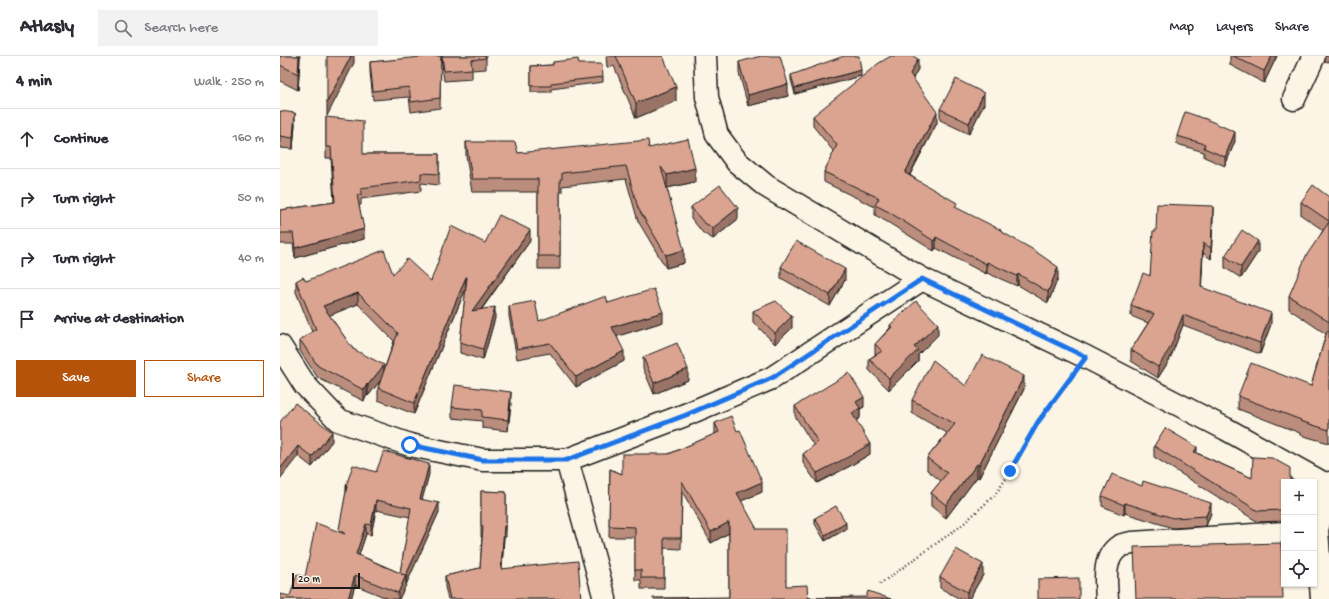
<!DOCTYPE html>
<meta charset="utf-8">
<style>
body{margin:0;font-family:"Gochi Hand",sans-serif;background:#f2f2f3;color:#2b2b33}
.controls{position:absolute;right:12px;bottom:12px;display:grid;overflow:hidden;border-radius:0px;box-shadow:0 1px 3px #0004}
.controls button{width:36px;height:36px;display:grid;place-items:center;padding:0;border:0;border-bottom:1px solid #e1e1e2;background:#fff;color:#2b2b33;font:20px sans-serif}
.scale{position:absolute;left:12px;bottom:10px;width:68px;box-sizing:border-box;padding-left:4px;border:2px solid #1c1c1c;border-top:0;font-size:11px;line-height:14px;white-space:nowrap;color:#1c1c1c;-webkit-text-stroke:3px #fcf5e5;paint-order:stroke}
.stop{position:absolute;width:12px;height:12px;margin:-9px;border:3px solid #1a73e8;border-radius:50%;background:#fff}
.stop.end{background:#1a73e8;border-color:#fff;box-shadow:0 1px 4px #0008}
.list{margin:0;padding:0;list-style:none}
h2{display:flex;justify-content:space-between;align-items:center;height:52px;margin:0;padding:0 16px;font-size:17px}
h2 small{font-size:13px;font-weight:400;color:#7c7c81}
.list li{display:grid;grid-template-columns:26px 1fr auto;gap:12px;align-items:center;box-sizing:border-box;height:60px;padding:0 16px;border-top:1px solid #e1e1e2}
.list b{display:block;font-size:15px;white-space:nowrap}
.list em{font-size:13px;font-style:normal;color:#7c7c81}
.actions{display:flex;gap:8px;padding:12px 16px}
.actions a{flex:1;padding:9px 0;border:1px solid #b45309;border-radius:0px;text-align:center;font-size:14px;color:#b45309}
.actions .main{background:#b45309;color:#fff}
.icon{flex:none;width:22px;height:22px;fill:none;stroke:currentColor;stroke-width:2;stroke-linecap:round;stroke-linejoin:round}
.map{position:relative;flex:none;width:1049px;height:543px;overflow:hidden}
header{display:flex;align-items:center;gap:24px;box-sizing:border-box;height:56px;padding:0 20px;background:#fff;border-bottom:1px solid #e1e1e2}
header strong{font-size:19px}
nav{display:flex;gap:22px;margin-inline-start:auto;font-size:14px}
.search{width:280px;height:36px;background:#f2f2f3;display:flex;align-items:center;gap:10px;box-sizing:border-box;padding:0 14px;border-radius:0px;color:#7c7c81;font-size:15px}
main{display:flex}
aside{flex:1;background:#fff}
.map>svg:first-child{display:block}
.lines{fill:none;stroke-linecap:round;stroke-linejoin:round}
.minor-casing{stroke:#1c1c1c;stroke-width:25}
.path{stroke:#1c1c1c;stroke-width:2.5;stroke-dasharray:1 3;stroke-linecap:butt}
.minor{stroke:#fcf5e5;stroke-width:22}
.wall{fill:#bb8d7d;stroke:#1c1c1c;fill-rule:evenodd}
.shaded-wall{fill:#997366;stroke:#1c1c1c}
.building{fill:#daa491;stroke:#1c1c1c;fill-rule:evenodd}
.route{stroke:#1a73e8;stroke-width:5}
</style>
<header>
<strong>Atlasly</strong>
<div class="search"><svg class="icon" aria-label="search" viewBox="0 0 24 24"><circle cx="10" cy="10" r="6"/><path d="M15 15l6 6"/></svg>Search here</div>
<nav><a>Map</a><a>Layers</a><a>Share</a></nav>
</header>
<main>
<aside>
<h2>4 min<small>Walk · 250 m</small></h2>
<ul class="list">
<li><svg class="icon" aria-label="ahead" viewBox="0 0 24 24"><path d="M12 20V5M6 11l6-6 6 6"/></svg><div><b>Continue</b></div><em>160 m</em></li>
<li><svg class="icon" aria-label="right" viewBox="0 0 24 24"><path d="M7 20v-9h11M14 6l5 5-5 5"/></svg><div><b>Turn right</b></div><em>50 m</em></li>
<li><svg class="icon" aria-label="right" viewBox="0 0 24 24"><path d="M7 20v-9h11M14 6l5 5-5 5"/></svg><div><b>Turn right</b></div><em>40 m</em></li>
<li><svg class="icon" aria-label="arrive" viewBox="0 0 24 24"><path d="M6 21V4h12l-3 4 3 4H6"/></svg><div><b>Arrive at destination</b></div></li>
</ul>
<div class="actions"><a class="main">Save</a><a>Share</a></div>
</aside>
<div class="map">
<svg width="1049" height="543" viewBox="0 0 1049 543">
<rect width="100%" height="100%" fill="#fcf5e5"/>
<filter id="ink" filterUnits="userSpaceOnUse"><feTurbulence type="fractalNoise" baseFrequency=".025" numOctaves="2"/><feDisplacementMap in="SourceGraphic" scale="8" xChannelSelector="R" yChannelSelector="G"/><feConvolveMatrix kernelMatrix="1 2 1 2 8 2 1 2 1" color-interpolation-filters="sRGB"/></filter>
<g filter="url(#ink)">
<g class="lines">
<!-- minor casing -->
<g class="minor-casing">
<g id="minor">
<path d="M425,0L427,41L437,79L457,106L486,130L642,223L806,301L946,373L1048,430"/>
<path d="M1014,43L1034,0"/>
<path d="M0,290L25,329L58,364L130,389L203,404H287L405,359L492,322L642,223"/>
<path d="M287,404L325,543"/>
<path d="M827,543C826,526 822,501 840,490C843,488 848,488 852,487L1004,477"/>
<path d="M1042,543L1037,474L1049,427"/>
</g>
</g>
<!-- path -->
<path class="path" d="M600,528L682,469L715,439L731,415L758,365L793,319"/>
<!-- minor -->
<use href="#minor" class="minor"/>
</g>
<!-- wall -->
<g class="wall">
<path d="M0,0H20L18,34L0,25Z"/>
<path d="M161,0L160,52L131,56L129,41L93,44L90,16V6Z"/>
<path d="M161,0H206V13L192,14V23L164,25Z"/>
<path d="M326,0H383L396,45L356,62L334,10L327,11Z"/>
<path d="M950,0H997L984,27L950,9Z"/>
<path d="M1045,0H1049V6L1045,5Z"/>
<path d="M273,6L299,8L323,21V26L271,33V36H251V10L273,9Z"/>
<path d="M459,6L508,40L468,50L459,17Z"/>
<path d="M638,13L633,22L657,67L630,119L677,153L721,176L778,222L768,247L738,229L737,230L707,217L706,218L656,192L654,195L609,167L595,159V151L544,126V116L554,96L533,70V60Z"/>
<path d="M511,19L581,20L515,38L511,24Z"/>
<path d="M704,48L689,78L660,64V53Z"/>
<path d="M0,55L15,68L13,93L0,92Z"/>
<path d="M46,61L83,98H159V129L141,127V135L81,143V149H79L84,183L15,202L13,188H0V154L54,146L51,102H46Z"/>
<path d="M897,80L955,85L945,110L924,101V96L897,88Z"/>
<path d="M186,86L238,97L369,92L415,126L387,132L404,207L386,212L358,165L346,123L282,130V136H280V213H258V136H192L186,100Z"/>
<path d="M1049,141V387L1020,379V377L958,353V340L1031,330L1046,278L1009,253V240L1043,174L1021,159V146Z"/>
<path d="M411,151L458,163L433,183L423,177L411,162Z"/>
<path d="M933,161L931,203L923,197L921,231L991,268L980,298L903,269L890,303L878,322L851,305V294L868,267L851,260V249L870,220L876,175Z"/>
<path d="M250,185L202,253L215,262L203,304L180,297V286L186,232L134,358L98,344V332L100,325L88,340L87,339L84,345L38,322L20,295V284L32,276L16,236V225H26L113,218L151,225L205,187ZM78,248L114,285L104,314L73,293L49,259Z"/>
<path d="M978,196L961,222L945,212V200Z"/>
<path d="M501,211L565,224L550,250L501,222Z"/>
<path d="M328,247L383,266L337,280L344,305L296,331L270,297L237,303L229,260V250L259,265Z"/>
<path d="M473,255L512,272L495,288L473,266Z"/>
<path d="M610,269L658,279L638,299V305L609,334L589,314V303L595,299V288L610,272Z"/>
<path d="M363,301L408,324L374,338L363,312Z"/>
<path d="M686,330L744,333L699,422L697,421L666,462L651,450V437L661,425L647,414V402L667,377L632,357V344Z"/>
<path d="M15,347L52,385L32,411L18,400Z"/>
<path d="M231,347L228,375L202,372V365L172,362V351Z"/>
<path d="M515,350L584,351L580,353V362L576,364L590,398L570,410L537,427L523,407V398L534,390L515,360Z"/>
<path d="M435,367L482,436L461,445L506,530L528,542L611,543L449,541V477L431,487L402,435L401,493L384,492V533H361V524H355V481H329L330,413L342,418L435,378Z"/>
<path d="M874,390L917,397L972,422L1004,426V465L978,466L874,401Z"/>
<path d="M96,416L149,418L142,443L159,456L119,543H109L75,529L71,543H0L10,540L59,476L66,437V430ZM96,454L130,461L120,517L79,499L86,478L91,479Z"/>
<path d="M862,430L931,457L926,470L893,472L845,457L844,459L822,450V440Z"/>
<path d="M201,435L226,436V481H224L222,513L301,543H168L165,531V520L200,512L202,481H201Z"/>
<path d="M535,462L566,473L545,485L535,468Z"/>
<path d="M703,519L689,543H680L660,532V521Z"/>
</g>
<!-- shaded-wall -->
<g class="shaded-wall">
<path d="M19,0H20V6L18,34V18Z"/>
<path d="M71,0H74V7L47,60V46Z"/>
<path d="M992,0H997L984,27V15Z"/>
<path d="M638,3V13L630,28V18Z"/>
<path d="M581,14V20L515,38V32Z"/>
<path d="M508,28V40L468,50V39Z"/>
<path d="M396,31V45L356,62V47Z"/>
<path d="M704,37V48L689,78V67Z"/>
<path d="M657,56V67L625,127V117Z"/>
<path d="M15,57V68L13,93V82Z"/>
<path d="M955,76V85L945,110V101Z"/>
<path d="M415,112V126L387,132V119Z"/>
<path d="M933,150V161L931,203V192Z"/>
<path d="M458,152V163L433,183V172Z"/>
<path d="M84,173V183L15,202V192Z"/>
<path d="M250,174V185L192,266V255Z"/>
<path d="M656,181V192L654,195V185Z"/>
<path d="M978,185V196L961,222V211Z"/>
<path d="M923,187V197L921,242V231Z"/>
<path d="M404,194V207L386,212V199Z"/>
<path d="M707,206V217L706,218V208Z"/>
<path d="M778,211V222L768,247V236Z"/>
<path d="M565,213V224L550,250V239Z"/>
<path d="M738,218V229L737,230V220Z"/>
<path d="M186,221V232L134,358V347Z"/>
<path d="M78,237V248L43,262V250Z"/>
<path d="M215,251V262L203,304V293Z"/>
<path d="M383,256V266L332,282V271Z"/>
<path d="M991,257V268L980,298V287Z"/>
<path d="M903,259V269L890,303L878,322V311Z"/>
<path d="M512,260V272L495,288V277Z"/>
<path d="M658,268V279L638,299V305L609,334V322L634,291Z"/>
<path d="M344,295V305L296,331V321Z"/>
<path d="M104,309V320L88,340V329Z"/>
<path d="M408,313V324L374,338V327Z"/>
<path d="M744,320V333L699,422V409Z"/>
<path d="M87,328V339L84,345V334Z"/>
<path d="M231,336V347L228,375V364Z"/>
<path d="M584,341V351L580,353V362L572,367V357L576,346Z"/>
<path d="M52,376V385L32,411V401Z"/>
<path d="M590,388V398L570,410L537,427V417Z"/>
<path d="M18,390V400L0,423V413Z"/>
<path d="M917,391V402L914,396Z"/>
<path d="M149,408V418L140,452V443Z"/>
<path d="M697,408V421L666,462V449Z"/>
<path d="M482,426V436L457,447V437Z"/>
<path d="M96,444V454L91,479V469Z"/>
<path d="M159,447V456L126,529V519Z"/>
<path d="M845,447V457L844,459V449Z"/>
<path d="M931,447V457L926,470V460Z"/>
<path d="M449,466V477L431,487V476Z"/>
<path d="M566,467V473L545,485V479Z"/>
<path d="M86,468V478L76,508V498Z"/>
<path d="M224,470V481L221,524V513Z"/>
<path d="M703,508V519L689,543H687V536Z"/>
<path d="M75,519V529L71,543H68Z"/>
<path d="M126,519V529L119,543H118V537Z"/>
</g>
<!-- building -->
<g class="building">
<path d="M0,0H19L18,18L0,9Z"/>
<path d="M47,0H71L47,46Z"/>
<path d="M151,0H161L160,42L131,46L129,31L93,35L90,6Z"/>
<path d="M162,0H206V2L191,4L192,13L164,15Z"/>
<path d="M336,0H383L396,31L356,47Z"/>
<path d="M481,0H500L508,28L468,39L459,6Z"/>
<path d="M564,0H579L581,14L515,32L511,19Z"/>
<path d="M611,0H633L638,3L630,18L657,56L625,117L677,147L675,151L721,174L720,175L752,193L778,211L768,236L738,218L737,220L707,206L706,208L656,181L654,185L609,156L595,149L599,142L544,116L557,89L533,60L599,7Z"/>
<path d="M953,0H992L984,15Z"/>
<path d="M298,3L299,8H322L323,21L271,27V30H251V10L273,9V6Z"/>
<path d="M676,23L704,37L689,67L660,53Z"/>
<path d="M0,55L15,57L13,82L0,80Z"/>
<path d="M905,56L926,63L955,76L945,101L924,92L925,88L897,80Z"/>
<path d="M46,61L83,65V98H159V118L141,117V124L81,132V139H77L84,173L15,192L13,177H0V154L55,146L51,91H46Z"/>
<path d="M408,83L415,112L387,119L381,111L404,194L386,199L358,152L346,110L282,117V123H280V200H258V123H192L186,86H235L238,97L368,84L369,92Z"/>
<path d="M440,129L458,152L433,172L423,166L411,151Z"/>
<path d="M1033,129L1049,141V165L1021,146Z"/>
<path d="M877,148L933,150L931,192L923,187L921,231L991,257L980,287L903,259L890,292L878,311L851,294L874,258L851,249L863,217L870,220L873,175H876Z"/>
<path d="M219,159L250,174L192,255L215,251L203,293L180,286L187,221H186L134,347L98,332L109,300L118,277L78,237L43,250L73,293L104,309L88,329L87,328L84,334L38,310L20,284L36,273L16,225L23,221L26,225L104,194L113,218L127,203L151,225L171,170L205,187Z"/>
<path d="M1049,166V266L1009,240L1026,200Z"/>
<path d="M962,174L978,185L961,211L945,200Z"/>
<path d="M516,185L565,213L550,239L501,211Z"/>
<path d="M374,233L383,256L332,271L344,295L296,321L270,287L237,293L229,250L255,245L259,265L326,240L328,247Z"/>
<path d="M496,245L512,260L495,277L473,255Z"/>
<path d="M636,245L658,268L634,291L638,294L609,322L589,303L602,295L595,288L612,271L610,269Z"/>
<path d="M1047,275L1049,276V374L1020,365L1021,364L958,340L971,307L1031,330Z"/>
<path d="M397,287L408,313L374,327L363,301Z"/>
<path d="M702,299L744,320L699,409L697,408L666,449L651,437L667,417L647,402L675,368L632,344L653,304L686,330Z"/>
<path d="M569,317L584,341L576,346L580,352L572,357L590,388L570,400L537,417L523,398L538,386L515,350Z"/>
<path d="M175,329L231,336L228,364L202,361V354L172,351Z"/>
<path d="M15,347L52,376L32,401L18,390L0,413V366Z"/>
<path d="M451,360L457,375L460,374L482,426L457,437L477,473H506V530L527,529L528,542L586,541L588,535L611,543H373V542L449,541V466L431,476L402,425L401,482H384V522H361V514H355V471L329,470L330,413L342,418V398H389L439,376L435,367Z"/>
<path d="M885,372L917,391L914,396L972,422L973,401L992,402L1010,412V426H1004V454L978,455L874,390Z"/>
<path d="M104,395L149,408L140,443L159,447L126,519L121,518L126,519L118,537L75,519L68,543H0V538L10,540L17,518L25,521L36,467L65,478L59,473L67,430H66L73,409L96,416ZM96,444L131,452L120,517L76,498L86,468L91,469Z"/>
<path d="M832,418L862,430L863,425L931,447L926,460L893,462L845,447L844,449L822,440Z"/>
<path d="M201,435L226,436V470H224L221,513L298,505L301,543H170L165,520L200,512L203,470H201Z"/>
<path d="M556,450L566,467L545,479L535,462Z"/>
<path d="M1001,487L1003,543H856L854,491Z"/>
<path d="M676,493L703,508L687,536L660,521Z"/>
<path d="M799,522V543H758V523Z"/>
</g>
</g>
<g class="lines" filter="url(#ink)">
<!-- route -->
<path class="route" d="M130,389L203,404H287L406,359L492,322L642,223L806,301L758,366L730,415"/>
</g>
</svg>
<div class="controls">
<button>+</button>
<button>−</button>
<button><svg class="icon" aria-label="locate" viewBox="0 0 24 24"><circle cx="12" cy="12" r="6"/><path d="M12 2v4M12 18v4M2 12h4M18 12h4"/></svg></button>
</div>
<div class="scale">20 m</div>
<div class="stop" style="left:130px;top:389px"></div>
<div class="stop end" style="left:730px;top:415px"></div>
</div>
</main>
